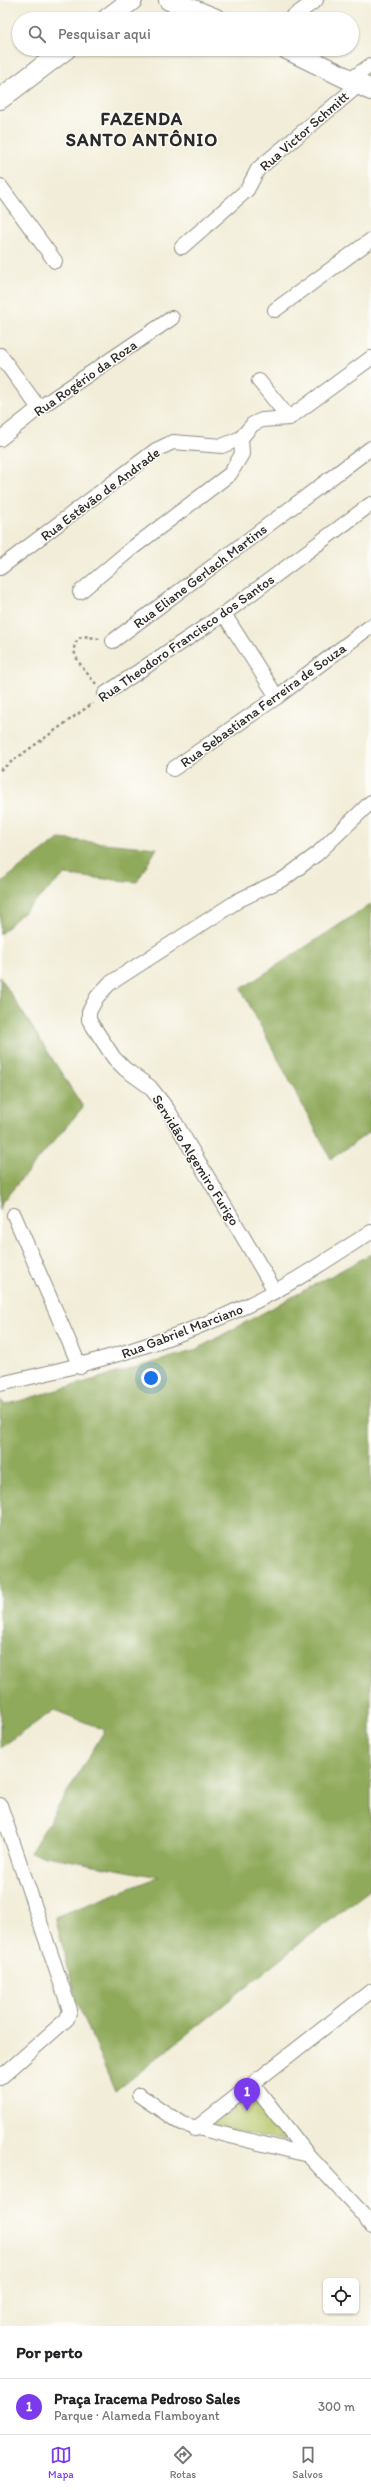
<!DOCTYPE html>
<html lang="pt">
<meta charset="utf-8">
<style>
body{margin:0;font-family:Itim,sans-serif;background:#f2f2f2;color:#202124}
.controls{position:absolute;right:12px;bottom:12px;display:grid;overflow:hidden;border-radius:6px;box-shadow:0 1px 3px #0004}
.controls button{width:36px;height:36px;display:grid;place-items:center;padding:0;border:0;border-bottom:1px solid #e0e0e0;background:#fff;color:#202124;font:20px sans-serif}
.you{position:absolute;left:151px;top:1378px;width:14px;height:14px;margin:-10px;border:3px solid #fff;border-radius:50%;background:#1a73e8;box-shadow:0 0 0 6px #1a73e833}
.badge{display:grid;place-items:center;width:26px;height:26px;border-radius:50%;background:#7c3aed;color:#fff;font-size:13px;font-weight:700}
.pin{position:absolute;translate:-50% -33px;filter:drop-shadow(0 1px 2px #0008)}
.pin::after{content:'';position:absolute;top:21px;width:14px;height:12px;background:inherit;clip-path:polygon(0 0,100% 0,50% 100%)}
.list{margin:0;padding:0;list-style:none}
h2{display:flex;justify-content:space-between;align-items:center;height:52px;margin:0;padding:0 16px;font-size:17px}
h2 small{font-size:13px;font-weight:400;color:#757577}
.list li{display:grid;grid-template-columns:26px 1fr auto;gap:12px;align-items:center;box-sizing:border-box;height:56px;padding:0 16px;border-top:1px solid #e0e0e0}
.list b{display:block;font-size:15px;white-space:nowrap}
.list p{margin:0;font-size:13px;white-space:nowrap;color:#757577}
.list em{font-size:13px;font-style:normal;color:#757577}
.icon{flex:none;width:22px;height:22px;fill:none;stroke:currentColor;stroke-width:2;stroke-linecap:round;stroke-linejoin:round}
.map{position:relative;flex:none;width:371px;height:2326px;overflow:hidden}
.search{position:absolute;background:#fff;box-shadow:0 1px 3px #0004;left:12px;right:12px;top:12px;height:44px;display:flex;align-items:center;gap:10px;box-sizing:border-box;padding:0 14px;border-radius:22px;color:#757577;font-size:15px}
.sheet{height:108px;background:#fff}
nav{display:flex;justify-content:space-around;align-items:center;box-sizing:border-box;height:56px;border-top:1px solid #e0e0e0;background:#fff;font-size:11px;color:#757577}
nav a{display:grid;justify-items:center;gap:2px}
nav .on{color:#7c3aed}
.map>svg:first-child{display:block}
.green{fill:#b5c466;stroke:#707848}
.forest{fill:#90aa5b;stroke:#5e6a43}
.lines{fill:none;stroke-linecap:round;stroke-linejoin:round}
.street-casing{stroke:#8e8c82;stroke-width:16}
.secondary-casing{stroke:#8e8c82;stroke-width:22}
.path{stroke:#8e8c82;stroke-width:2.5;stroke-dasharray:3 3;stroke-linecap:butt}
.street{stroke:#fff;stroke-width:14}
.secondary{stroke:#fff;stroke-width:20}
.labels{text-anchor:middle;stroke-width:3;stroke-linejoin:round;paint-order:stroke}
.street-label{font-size:14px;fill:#2b2b2b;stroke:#fdfcf7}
.district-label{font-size:18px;font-weight:bold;letter-spacing:1px;fill:#2b2b2b;stroke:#fdfcf7}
</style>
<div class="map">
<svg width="371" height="2326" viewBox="0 0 371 2326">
<rect width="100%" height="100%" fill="#fdfcf7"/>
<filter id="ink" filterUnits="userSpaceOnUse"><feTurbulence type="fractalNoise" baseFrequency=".025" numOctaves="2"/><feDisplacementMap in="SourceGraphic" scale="8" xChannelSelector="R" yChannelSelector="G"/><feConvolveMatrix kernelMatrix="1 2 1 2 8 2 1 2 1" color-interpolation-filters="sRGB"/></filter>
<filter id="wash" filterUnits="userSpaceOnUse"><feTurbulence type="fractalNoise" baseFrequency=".012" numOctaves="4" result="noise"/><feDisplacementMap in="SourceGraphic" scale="16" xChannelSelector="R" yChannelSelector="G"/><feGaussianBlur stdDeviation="0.9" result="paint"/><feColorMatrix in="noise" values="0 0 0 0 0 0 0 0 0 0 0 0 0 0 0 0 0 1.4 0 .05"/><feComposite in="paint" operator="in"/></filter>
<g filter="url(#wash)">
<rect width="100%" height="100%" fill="#f2edd8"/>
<!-- green -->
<path class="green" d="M250,2095L287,2141L211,2126Z"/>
<!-- forest -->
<g class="forest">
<path d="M59,839L157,848L137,882L64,875L0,934V883Z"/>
<path d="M371,904V1131L331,1159L241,989Z"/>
<path d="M0,977L83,1107L2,1202L0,1210Z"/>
<path d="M371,1254V1889L308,1937L115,2092L76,1999L55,1917L159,1877L30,1853L105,1730L54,1710L0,1748V1399L5,1405L193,1351Z"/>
</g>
</g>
<g filter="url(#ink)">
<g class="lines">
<!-- street casing -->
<g class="street-casing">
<g id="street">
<path d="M290,19L316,0"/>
<path d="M351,79L371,65"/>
<path d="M0,186L55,261"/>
<path d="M182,247L247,190L258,169L360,84"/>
<path d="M275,310L371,240"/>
<path d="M0,355L39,408"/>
<path d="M259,381L289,418"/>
<path d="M0,439L39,408L172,318"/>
<path d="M0,568L156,450L173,442L222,446L241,438L253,424L262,420L289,418L371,358"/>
<path d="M80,592L131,549L230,474L242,454L241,438"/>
<path d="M224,614L277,697"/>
<path d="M113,641L371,448"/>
<path d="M105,694L224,614L371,504"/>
<path d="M173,769L277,697L371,626"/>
<path d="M14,1215L80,1367"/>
<path d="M275,1291L168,1110L150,1087L125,1069L114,1058L89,1020V1012L97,997L109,984L239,900L285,878L317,854L371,802"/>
<path d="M0,1384C86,1365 169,1343 248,1305C291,1285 331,1257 371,1232"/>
<path d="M0,1805L70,2010L67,2019L0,2078"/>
<path d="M253,2084L308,2155L364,2215L371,2227"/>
<path d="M139,2095L182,2124L308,2155"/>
<path d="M195,2129L371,1991"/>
</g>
</g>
<!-- secondary casing -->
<g class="secondary-casing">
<g id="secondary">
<path d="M169,0L216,19"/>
<path d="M107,19L132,0"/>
<path d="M287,49L371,90"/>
<path d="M0,99L66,49"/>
</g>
</g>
<!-- path -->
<g class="path">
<path d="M96,684C86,671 61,648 83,636L100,639"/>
<path d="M0,770L93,703"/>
</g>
<!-- street -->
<use href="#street" class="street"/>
<!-- secondary -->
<use href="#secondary" class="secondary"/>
</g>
</g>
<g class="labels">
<!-- street labels -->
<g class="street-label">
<text transform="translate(304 131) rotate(-41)" y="5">Rua Victor Schmitt</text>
<text transform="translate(85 378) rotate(-35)" y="5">Rua Rogério da Roza</text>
<text transform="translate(100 494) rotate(-37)" y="5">Rua Estêvão de Andrade</text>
<text transform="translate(200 576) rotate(-37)" y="5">Rua Eliane Gerlach Martins</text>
<text transform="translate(186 638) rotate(-35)" y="5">Rua Theodoro Francisco dos Santos</text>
<text transform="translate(263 705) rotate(-36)" y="5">Rua Sebastiana Ferreira de Souza</text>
<text transform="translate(196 1160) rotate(58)" y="5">Servidão Algemiro Furigo</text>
<text transform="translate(182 1331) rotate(-21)" y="5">Rua Gabriel Marciano</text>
</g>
<!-- district labels -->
<g class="district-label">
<text x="142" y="125">FAZENDA<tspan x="142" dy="21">SANTO ANTÔNIO</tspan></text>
</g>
</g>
</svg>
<div class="controls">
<button><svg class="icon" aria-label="locate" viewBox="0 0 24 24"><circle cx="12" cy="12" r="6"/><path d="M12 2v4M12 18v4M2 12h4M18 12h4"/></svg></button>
</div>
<div class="you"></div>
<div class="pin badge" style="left:247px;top:2111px">1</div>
<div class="search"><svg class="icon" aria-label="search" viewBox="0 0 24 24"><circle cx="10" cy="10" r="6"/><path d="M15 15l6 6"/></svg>Pesquisar aqui</div>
</div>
<section class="sheet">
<h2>Por perto<small></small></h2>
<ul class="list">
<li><span class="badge">1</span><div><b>Praça Iracema Pedroso Sales</b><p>Parque · Alameda Flamboyant</p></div><em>300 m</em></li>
</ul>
</section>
<nav>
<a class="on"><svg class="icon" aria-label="map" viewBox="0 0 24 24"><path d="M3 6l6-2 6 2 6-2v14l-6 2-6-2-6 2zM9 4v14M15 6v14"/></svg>Mapa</a>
<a><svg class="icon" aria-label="directions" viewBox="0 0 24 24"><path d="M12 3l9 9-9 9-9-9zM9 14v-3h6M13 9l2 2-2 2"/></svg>Rotas</a>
<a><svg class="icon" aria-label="saved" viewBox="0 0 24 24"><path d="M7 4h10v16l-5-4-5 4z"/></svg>Salvos</a>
</nav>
